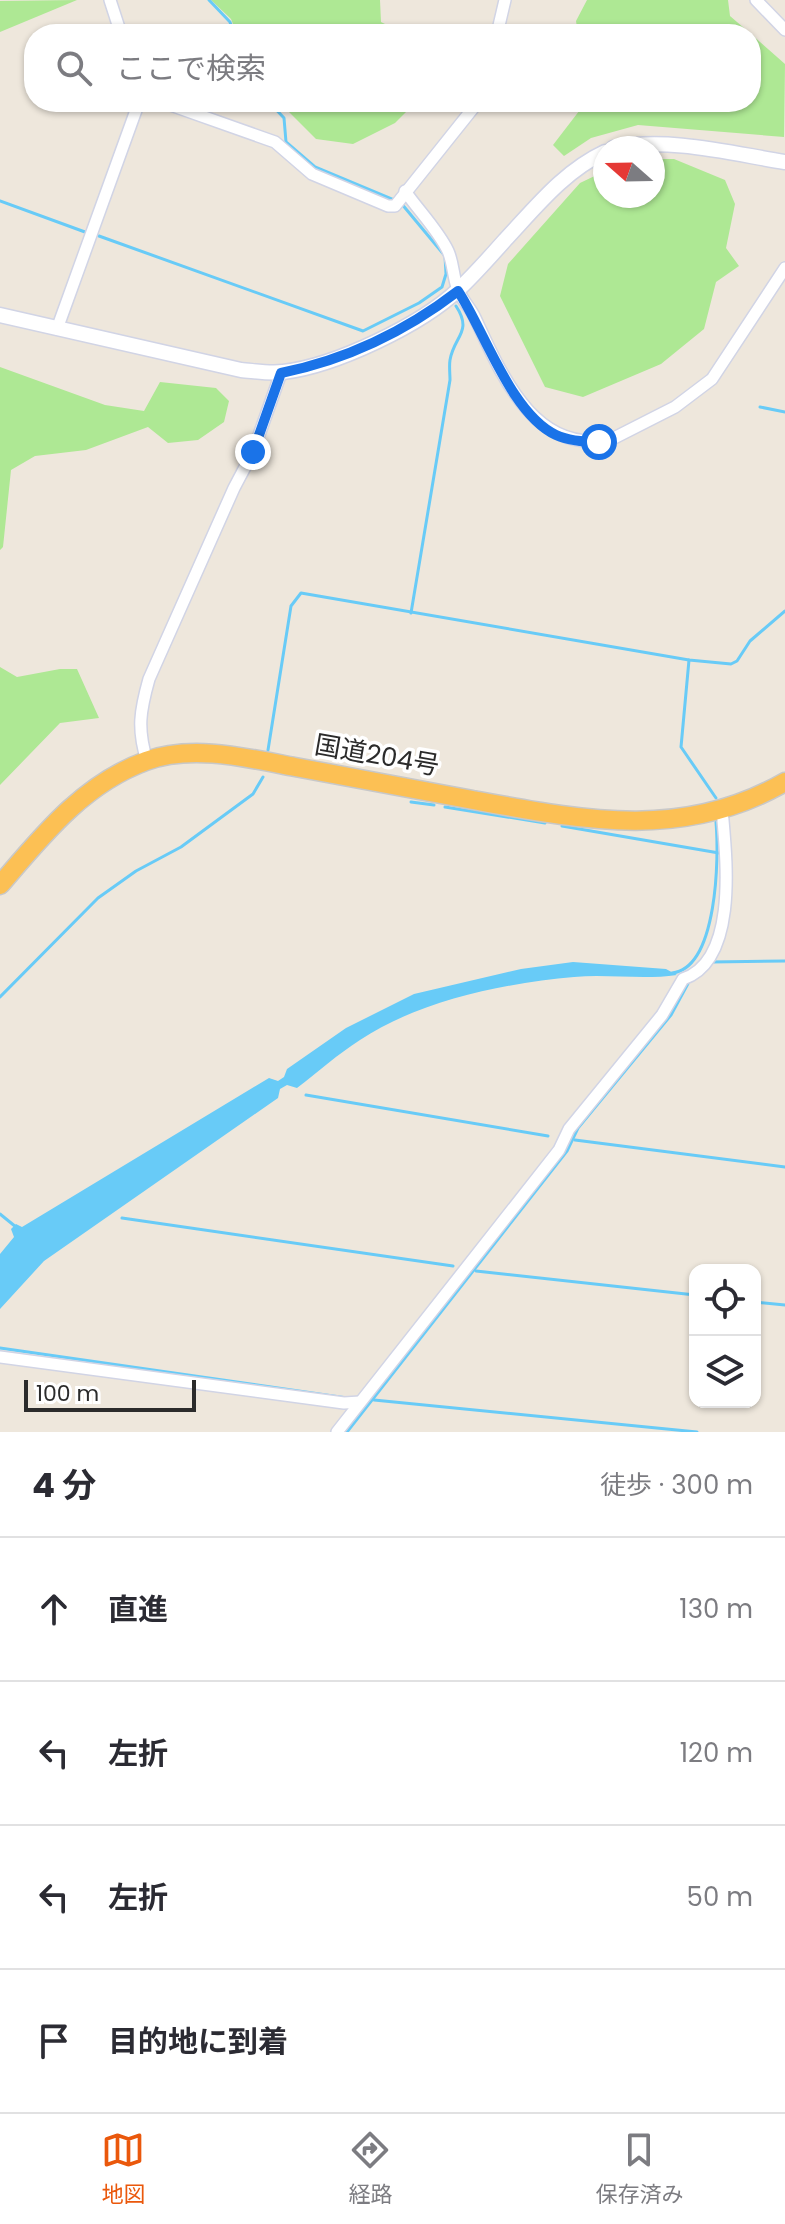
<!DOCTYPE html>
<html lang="ja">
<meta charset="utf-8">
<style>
body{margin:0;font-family:Poppins,"Noto Sans JP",sans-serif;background:#f7f7f7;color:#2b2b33}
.controls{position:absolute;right:24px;bottom:24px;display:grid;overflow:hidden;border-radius:16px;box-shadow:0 2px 6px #0004}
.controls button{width:72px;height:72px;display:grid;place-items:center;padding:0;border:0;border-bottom:2px solid #e1e1e2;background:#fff;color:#2b2b33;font:40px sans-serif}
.compass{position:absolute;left:593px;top:136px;width:72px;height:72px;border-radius:50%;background:#fff;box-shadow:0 2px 6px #0004;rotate:290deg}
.scale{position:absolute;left:24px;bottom:20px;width:172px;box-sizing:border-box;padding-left:8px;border:4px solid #2b2b2b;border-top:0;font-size:22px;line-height:28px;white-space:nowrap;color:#2b2b2b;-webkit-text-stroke:6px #fff;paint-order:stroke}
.stop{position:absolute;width:24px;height:24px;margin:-18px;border:6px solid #1a73e8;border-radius:50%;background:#fff}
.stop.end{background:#1a73e8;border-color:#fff;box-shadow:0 2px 8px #0008}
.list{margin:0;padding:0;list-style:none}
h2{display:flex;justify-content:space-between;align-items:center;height:104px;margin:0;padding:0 32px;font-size:34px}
h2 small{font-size:26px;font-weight:400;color:#7c7c81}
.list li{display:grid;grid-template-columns:52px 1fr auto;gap:24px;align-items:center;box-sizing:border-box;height:144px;padding:0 32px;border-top:2px solid #e1e1e2}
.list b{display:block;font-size:30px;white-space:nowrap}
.list em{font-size:26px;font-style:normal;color:#7c7c81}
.icon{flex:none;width:44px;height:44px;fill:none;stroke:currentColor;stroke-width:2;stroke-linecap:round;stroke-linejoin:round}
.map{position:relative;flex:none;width:785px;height:1432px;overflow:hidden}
.search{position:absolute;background:#fff;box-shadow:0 2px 6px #0004;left:24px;right:24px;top:24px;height:88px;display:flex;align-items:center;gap:20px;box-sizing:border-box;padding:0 28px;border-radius:32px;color:#7c7c81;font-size:30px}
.sheet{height:680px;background:#fff}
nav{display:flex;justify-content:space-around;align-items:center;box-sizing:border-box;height:112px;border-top:2px solid #e1e1e2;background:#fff;font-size:22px;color:#7c7c81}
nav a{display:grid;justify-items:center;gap:4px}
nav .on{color:#ea580c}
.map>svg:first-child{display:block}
.green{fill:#aee894}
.water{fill:#68cbf7}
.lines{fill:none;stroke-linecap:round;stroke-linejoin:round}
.stream{stroke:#68cbf7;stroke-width:3}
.minor-casing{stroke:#d1d4e5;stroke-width:14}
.tertiary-casing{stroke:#d1d4e5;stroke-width:17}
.trunk-casing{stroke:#c8c8c8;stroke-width:21}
.minor{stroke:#fff;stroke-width:11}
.tertiary{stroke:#fff;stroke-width:14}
.trunk{stroke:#fcc054;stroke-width:18}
.route{stroke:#1a73e8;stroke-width:10}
.labels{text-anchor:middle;stroke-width:7;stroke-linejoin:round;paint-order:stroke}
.street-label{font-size:26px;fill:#2b2b2b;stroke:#fff}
</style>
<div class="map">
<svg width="785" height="1432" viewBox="0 0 785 1432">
<rect width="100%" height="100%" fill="#eee7dc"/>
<!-- green -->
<g class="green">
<path d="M77,0L0,32V1Z"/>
<path d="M211,0H380L381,22L405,34H237L231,19Z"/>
<path d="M587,0H728L730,16L751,34H578L576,21Z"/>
<path d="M751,34L785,64L784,137L638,125L591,138L564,156L553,145L586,102H751Z"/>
<path d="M279,102H416L395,123L353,144L316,139Z"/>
<path d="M653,159H674L725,180L735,204L726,248L739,266L716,282L704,329L661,364L583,397L545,387L500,296L508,264L580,183L605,171V196H653Z"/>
<path d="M0,367L105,405L144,411L160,382L216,388L229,401L224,422L198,440L168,443L148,427L86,450L35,456L11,470L3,547L0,550Z"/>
<path d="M0,667L17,677L60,669H77L99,718L60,723L0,785Z"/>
</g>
<!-- water -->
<path class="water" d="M573,962L666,969L677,975C643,980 608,974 574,977C505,983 418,1001 360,1040C338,1054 318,1072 297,1088L287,1085L280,1089L278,1098L44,1261L0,1309V1254L14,1237L11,1229L16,1224L22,1227L269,1078L278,1081L284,1077L287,1069L346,1028L414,994L521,969Z"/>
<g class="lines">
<!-- stream -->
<g class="stream">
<path d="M209,0L230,22L234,34"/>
<path d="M269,102L284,118L286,142L315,167L394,200"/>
<path d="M0,201L85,232"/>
<path d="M99,236L363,331L419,303L442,287L446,274L445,256L401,203"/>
<path d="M760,407L785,412"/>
<path d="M411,613L450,380C450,374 449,366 450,360C454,336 473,332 456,306"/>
<path d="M689,660L681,747L716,798"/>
<path d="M268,750L291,606L301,593L689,660L731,664L737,661L750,641L785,611"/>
<path d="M411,802L434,805"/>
<path d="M445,807L545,823"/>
<path d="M562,826L719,853"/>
<path d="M711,962L785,961"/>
<path d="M672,973C718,968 719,856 716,822"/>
<path d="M0,997L98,898L136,871L181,847L253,794L263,777"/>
<path d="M306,1095L548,1136"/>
<path d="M575,1140L785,1167"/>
<path d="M0,1214L16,1227"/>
<path d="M122,1218L453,1266"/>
<path d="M476,1271L695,1295"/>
<path d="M755,1302L785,1305"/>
<path d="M0,1348L347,1398"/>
<path d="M374,1400L697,1432"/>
<path d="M347,1432L567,1151L578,1128L671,1015L691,978"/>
</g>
<!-- minor casing -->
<g class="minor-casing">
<g id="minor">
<path d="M110,0L121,34"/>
<path d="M756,0L785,30"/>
<path d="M497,34L505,0"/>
<path d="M162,102L275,142L312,174L388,206H395L478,102"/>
<path d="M405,191C418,210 438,230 448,251C453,262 453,275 457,287C460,298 470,307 475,318C502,376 536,458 614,438L675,407L712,379L785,268"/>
<path d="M57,329L139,102"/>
<path d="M147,761C137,729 140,711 149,679L234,488L253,452L281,373"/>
<path d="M0,1357L344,1403L360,1402"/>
<path d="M337,1432L559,1150L569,1129L662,1015L683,979C739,960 726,856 722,809"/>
</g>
</g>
<!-- tertiary casing -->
<g class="tertiary-casing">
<g id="tertiary">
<path d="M613,148C669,137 729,153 785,162"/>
<path d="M0,315L241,370C254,371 270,374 283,372C335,366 421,325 459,289C475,274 490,257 505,240C535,208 564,171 605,152"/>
</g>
</g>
<!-- trunk casing -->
<g class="trunk-casing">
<path id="trunk" d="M0,885C42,836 83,784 146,761C192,744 248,758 295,767C355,778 414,789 473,800C582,820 683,841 785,782"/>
</g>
<!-- minor -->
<use href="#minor" class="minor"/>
<!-- tertiary -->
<use href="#tertiary" class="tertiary"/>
<!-- trunk -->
<use href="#trunk" class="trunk"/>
</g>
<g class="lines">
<!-- route -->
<path class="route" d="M253,452L281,373C345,360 406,331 458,291C484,330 511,414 556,435C569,441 585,442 599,442"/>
</g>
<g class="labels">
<!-- street labels -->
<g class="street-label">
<text transform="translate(377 755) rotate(10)" y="9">国道204号</text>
</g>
</g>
</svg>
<div class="controls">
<button><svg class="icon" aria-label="locate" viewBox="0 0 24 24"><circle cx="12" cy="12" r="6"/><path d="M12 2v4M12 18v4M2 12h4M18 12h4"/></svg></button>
<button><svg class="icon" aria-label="layers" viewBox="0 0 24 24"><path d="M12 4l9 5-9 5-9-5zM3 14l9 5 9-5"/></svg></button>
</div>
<svg class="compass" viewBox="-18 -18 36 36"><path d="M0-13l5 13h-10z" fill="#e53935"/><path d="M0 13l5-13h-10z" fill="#7c7c81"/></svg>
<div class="scale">100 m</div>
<div class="stop" style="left:599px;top:442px"></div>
<div class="stop end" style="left:253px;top:452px"></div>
<div class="search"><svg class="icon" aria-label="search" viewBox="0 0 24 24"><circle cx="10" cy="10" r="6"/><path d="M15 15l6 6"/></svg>ここで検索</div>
</div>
<section class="sheet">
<h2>4 分<small>徒歩 · 300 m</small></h2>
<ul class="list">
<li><svg class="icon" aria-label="ahead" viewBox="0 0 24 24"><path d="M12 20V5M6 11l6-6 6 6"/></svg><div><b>直進</b></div><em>130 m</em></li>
<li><svg class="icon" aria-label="left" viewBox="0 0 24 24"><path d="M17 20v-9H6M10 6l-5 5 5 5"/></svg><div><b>左折</b></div><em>120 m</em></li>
<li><svg class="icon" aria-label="left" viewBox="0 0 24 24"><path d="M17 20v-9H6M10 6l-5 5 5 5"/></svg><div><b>左折</b></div><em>50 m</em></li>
<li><svg class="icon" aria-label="arrive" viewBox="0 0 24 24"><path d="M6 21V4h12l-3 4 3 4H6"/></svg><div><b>目的地に到着</b></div></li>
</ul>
</section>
<nav>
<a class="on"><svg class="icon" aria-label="map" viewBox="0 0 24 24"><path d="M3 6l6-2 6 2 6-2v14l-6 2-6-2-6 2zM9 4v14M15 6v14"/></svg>地図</a>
<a><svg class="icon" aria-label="directions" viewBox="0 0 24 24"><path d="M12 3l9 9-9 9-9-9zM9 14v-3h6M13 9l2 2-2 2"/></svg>経路</a>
<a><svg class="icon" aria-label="saved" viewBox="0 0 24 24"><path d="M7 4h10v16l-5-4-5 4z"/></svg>保存済み</a>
</nav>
